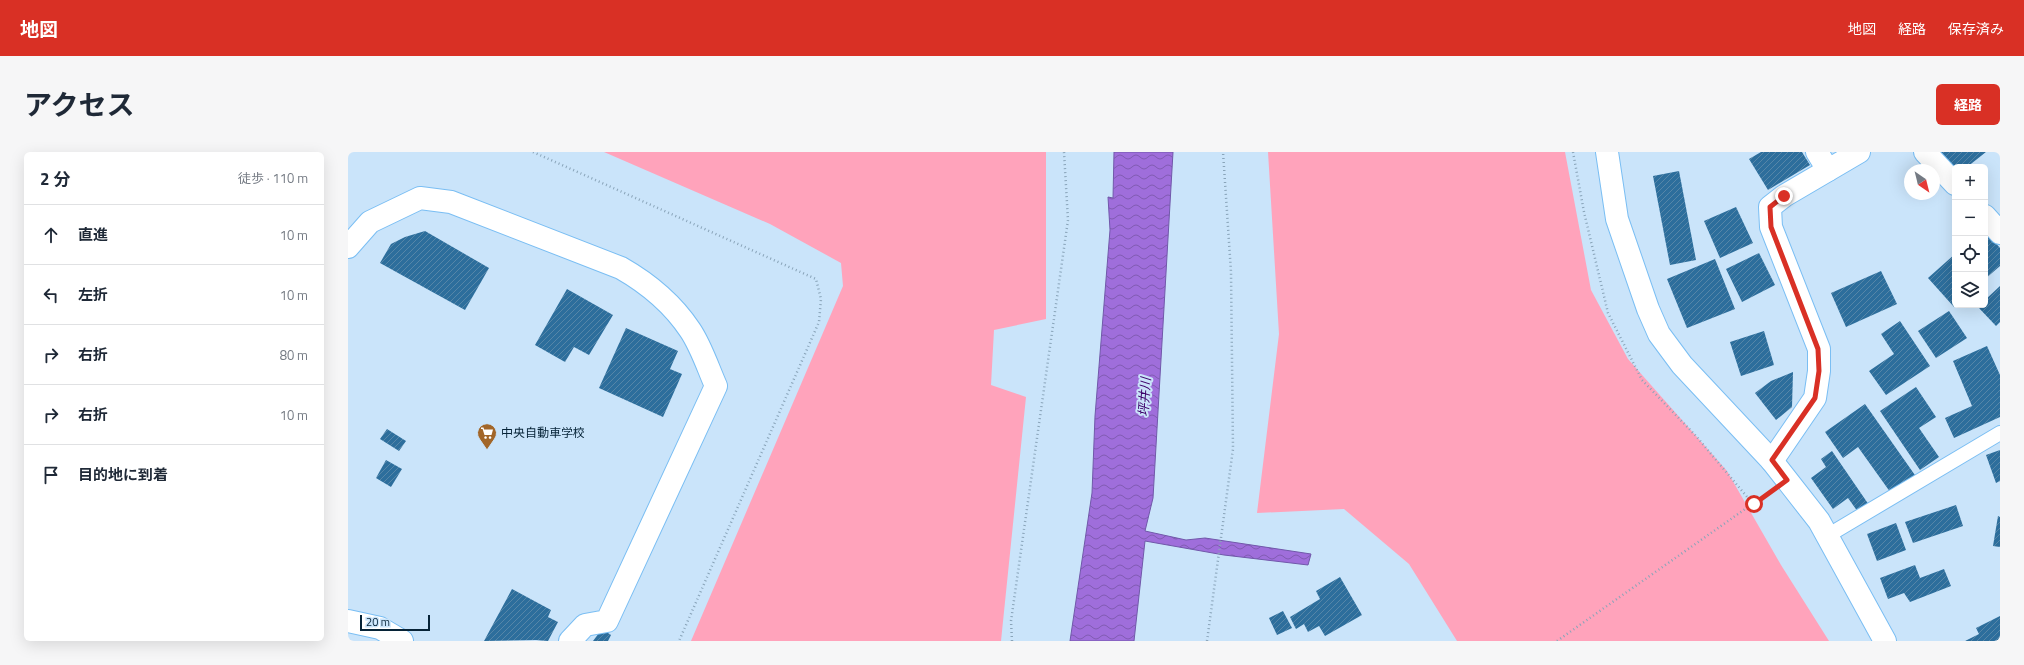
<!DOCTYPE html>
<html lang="ja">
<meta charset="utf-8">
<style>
body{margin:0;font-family:"Titillium Web","Noto Sans JP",sans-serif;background:#f6f6f7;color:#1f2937}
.controls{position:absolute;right:12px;top:12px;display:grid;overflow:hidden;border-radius:6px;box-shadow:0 4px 16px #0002}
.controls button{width:36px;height:36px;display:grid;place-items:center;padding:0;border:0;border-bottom:1px solid #e0e1e3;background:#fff;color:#1f2937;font:20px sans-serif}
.compass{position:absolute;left:1556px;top:12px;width:36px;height:36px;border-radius:50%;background:#fff;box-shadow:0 4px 16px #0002;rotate:145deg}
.scale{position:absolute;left:12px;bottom:10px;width:70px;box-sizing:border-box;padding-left:4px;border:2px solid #062337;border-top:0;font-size:11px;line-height:14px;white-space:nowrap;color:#062337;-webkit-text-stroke:3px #cae4fa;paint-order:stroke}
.stop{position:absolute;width:12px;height:12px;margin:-9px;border:3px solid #d93025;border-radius:50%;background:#fff}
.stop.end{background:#d93025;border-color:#fff;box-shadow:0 1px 4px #0008}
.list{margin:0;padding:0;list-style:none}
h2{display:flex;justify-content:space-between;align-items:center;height:52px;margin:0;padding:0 16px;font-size:17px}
h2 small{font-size:13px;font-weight:400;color:#747a83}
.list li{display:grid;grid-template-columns:26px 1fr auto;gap:12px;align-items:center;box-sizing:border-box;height:60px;padding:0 16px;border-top:1px solid #e0e1e3}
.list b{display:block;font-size:15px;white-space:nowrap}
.list em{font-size:13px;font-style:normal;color:#747a83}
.icon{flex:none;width:22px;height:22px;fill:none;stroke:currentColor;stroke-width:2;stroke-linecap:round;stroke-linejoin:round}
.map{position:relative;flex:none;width:1652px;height:489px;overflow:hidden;border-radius:6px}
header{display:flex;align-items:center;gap:24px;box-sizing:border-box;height:56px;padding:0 20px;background:#d93025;color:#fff}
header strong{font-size:19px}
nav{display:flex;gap:22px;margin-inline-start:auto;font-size:14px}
.intro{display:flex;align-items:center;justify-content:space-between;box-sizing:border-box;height:96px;padding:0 24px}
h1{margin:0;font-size:28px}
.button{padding:10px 18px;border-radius:6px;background:#d93025;color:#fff;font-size:14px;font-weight:700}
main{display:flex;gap:24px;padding:0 24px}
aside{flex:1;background:#fff;border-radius:6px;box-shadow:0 4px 16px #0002}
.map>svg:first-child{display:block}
.green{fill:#ffa3bb}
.water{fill:url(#water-waves);stroke:#7158aa}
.building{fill:url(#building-hatch)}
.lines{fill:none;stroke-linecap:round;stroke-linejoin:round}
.service-casing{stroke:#7abef3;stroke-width:16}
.minor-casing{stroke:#7abef3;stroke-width:24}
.tertiary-casing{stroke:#7abef3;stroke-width:24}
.path{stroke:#89a4b9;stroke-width:2.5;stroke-dasharray:1 3;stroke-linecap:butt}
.service{stroke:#fff;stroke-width:14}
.minor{stroke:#fff;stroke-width:22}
.tertiary{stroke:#fff;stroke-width:22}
.route{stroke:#d93025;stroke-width:5}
.labels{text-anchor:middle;stroke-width:4;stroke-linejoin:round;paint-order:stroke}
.poi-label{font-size:12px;fill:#062337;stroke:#cae4fa;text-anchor:start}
.water-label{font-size:13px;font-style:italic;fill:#3d0069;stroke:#cae4fa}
</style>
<header>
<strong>地図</strong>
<nav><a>地図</a><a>経路</a><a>保存済み</a></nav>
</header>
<div class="intro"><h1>アクセス</h1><a class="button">経路</a></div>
<main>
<aside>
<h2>2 分<small>徒歩 · 110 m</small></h2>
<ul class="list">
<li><svg class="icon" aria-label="ahead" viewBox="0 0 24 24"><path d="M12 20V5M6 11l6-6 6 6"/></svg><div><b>直進</b></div><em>10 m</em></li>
<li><svg class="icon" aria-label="left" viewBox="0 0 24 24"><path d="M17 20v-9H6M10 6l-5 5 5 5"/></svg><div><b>左折</b></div><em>10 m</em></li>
<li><svg class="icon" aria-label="right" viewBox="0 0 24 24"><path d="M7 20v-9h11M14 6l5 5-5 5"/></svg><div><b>右折</b></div><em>80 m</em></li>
<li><svg class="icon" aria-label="right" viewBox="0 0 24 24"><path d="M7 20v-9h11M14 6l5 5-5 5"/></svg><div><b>右折</b></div><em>10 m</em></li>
<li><svg class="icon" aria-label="arrive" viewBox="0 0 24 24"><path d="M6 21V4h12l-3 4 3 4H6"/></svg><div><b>目的地に到着</b></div></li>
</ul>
</aside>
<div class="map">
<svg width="1652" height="489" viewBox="0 0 1652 489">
<defs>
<pattern id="water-waves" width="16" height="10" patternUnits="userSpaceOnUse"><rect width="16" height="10" fill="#9f6edb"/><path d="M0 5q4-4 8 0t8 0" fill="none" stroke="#805ab2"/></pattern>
<pattern id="building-hatch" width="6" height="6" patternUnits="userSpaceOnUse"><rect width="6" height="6" fill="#2d6e9c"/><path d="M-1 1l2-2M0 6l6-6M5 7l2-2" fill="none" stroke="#5686a8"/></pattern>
</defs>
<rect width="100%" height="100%" fill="#cae4fa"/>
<!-- green -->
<g class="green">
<path d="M256,0H698V167L646,178L643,233L678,245L653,489H343L495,134L493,111L422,72Z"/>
<path d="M920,0H1217L1243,138L1280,207L1379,319L1433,413L1481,489H1109L1061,412L996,357L909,361L931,182Z"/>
</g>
<!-- water -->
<path class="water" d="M766,0H825L805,346L797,379L838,388L857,386L963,402L960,413L876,403L797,389L786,489H722L744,341L747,264L762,78L760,45L765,46Z"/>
<!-- building -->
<g class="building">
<path d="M1413,0H1454L1462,13L1420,38L1401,7Z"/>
<path d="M1590,0H1638L1619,15H1607V21Z"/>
<path d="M1331,19L1348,108L1322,113L1305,24Z"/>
<path d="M1388,55L1405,91L1372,106L1356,69Z"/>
<path d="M77,79L141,116L117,158L32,111L43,92L57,85Z"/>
<path d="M1637,79L1652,96V114L1637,127Z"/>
<path d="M1411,101L1427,133L1394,150L1378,117Z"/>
<path d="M1607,102V154L1606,155L1580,126Z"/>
<path d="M1367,107L1387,157L1339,176L1319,127Z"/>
<path d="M1533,119L1549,152L1498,175L1483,141Z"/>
<path d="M1652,134V170L1648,174L1630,155L1637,153V148Z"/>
<path d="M219,137L265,163L241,203L226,195L217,210L187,193Z"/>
<path d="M1601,159L1619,186L1588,206L1570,179Z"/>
<path d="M1552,169L1582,214L1538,243L1521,219L1546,202L1533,182Z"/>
<path d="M278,176L330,199L322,217L334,222L315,265L251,236Z"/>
<path d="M1416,179L1426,213L1393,224L1382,190Z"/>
<path d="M1639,194L1652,223V265L1606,286L1597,266L1624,254L1605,209Z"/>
<path d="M1445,220L1444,255L1428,268L1407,241L1423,229Z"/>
<path d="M1568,235L1588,265L1571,276L1591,305L1572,318L1532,259Z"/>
<path d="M1517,252L1569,326L1545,344L1510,295L1495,306L1477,280Z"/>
<path d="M39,277L58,289L51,299L32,287Z"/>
<path d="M1652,298V329L1648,331L1638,303Z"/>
<path d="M1484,299L1521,353L1510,360L1500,346L1485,357L1463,326L1478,315L1473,307Z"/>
<path d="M38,308L54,317L43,335L28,326Z"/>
<path d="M1608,353L1615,374L1565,391L1557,370Z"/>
<path d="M1650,364L1652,365V395L1645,394Z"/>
<path d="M1548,371L1558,398L1529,409L1519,382Z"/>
<path d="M1567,413L1572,426L1596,417L1603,434L1562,450L1556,441L1540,447L1532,426Z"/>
<path d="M992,425L1014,463L977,484L971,474L960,480L956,472L948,477L942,465L972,447L968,439Z"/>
<path d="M164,437L203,458L200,465L210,470L200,489L188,488L136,489Z"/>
<path d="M935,459L944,476L929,483L921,466Z"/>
<path d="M1652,464V489H1617L1631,482L1628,476Z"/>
<path d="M254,477L263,483L260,489H245Z"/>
</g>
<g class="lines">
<!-- service casing -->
<g class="service-casing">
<path id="service" d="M1479,384L1652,281"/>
</g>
<!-- minor casing -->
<g class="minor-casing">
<g id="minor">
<path d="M1469,0L1480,18"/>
<path d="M1577,0L1607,32"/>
<path d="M1637,64L1652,81"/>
<path d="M0,95L22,70L72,46L103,50L273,116C301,132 324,151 342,178C353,194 360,216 368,234L259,469L237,473L222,489"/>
<path d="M1424,309L1467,246L1471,219V197L1423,75L1422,55L1436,44L1511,0"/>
<path d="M0,469L32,476L54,489"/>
</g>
</g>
<!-- tertiary casing -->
<g class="tertiary-casing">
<path id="tertiary" d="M1259,0L1269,67L1300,157L1311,182L1334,213L1424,309L1471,369L1537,489"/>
</g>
<!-- path -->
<g class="path">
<path d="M185,0L468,127L473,147L471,170L331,489"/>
<path d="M1225,0L1236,60L1260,161L1294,228L1348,284L1405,352"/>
<path d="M664,489L663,469L720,68L716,0"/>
<path d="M859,489L885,297L883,120L875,0"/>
<path d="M1209,489L1420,341"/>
</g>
<!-- service -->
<use href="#service" class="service"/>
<!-- minor -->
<use href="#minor" class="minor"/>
<!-- tertiary -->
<use href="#tertiary" class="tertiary"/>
</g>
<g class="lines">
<!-- route -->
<path class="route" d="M1406,352L1439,328L1424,308L1467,246L1471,219L1470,197L1423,75L1422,55L1436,44"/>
</g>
<!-- icons -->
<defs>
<g id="supermarket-pin" transform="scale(1)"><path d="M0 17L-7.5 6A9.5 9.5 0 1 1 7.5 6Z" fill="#a26629" stroke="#cae4fa"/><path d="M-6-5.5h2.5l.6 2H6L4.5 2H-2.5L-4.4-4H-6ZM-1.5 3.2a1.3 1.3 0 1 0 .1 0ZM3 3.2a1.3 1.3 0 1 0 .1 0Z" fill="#fff"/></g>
</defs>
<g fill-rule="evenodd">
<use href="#supermarket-pin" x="139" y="281"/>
</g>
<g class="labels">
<!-- poi labels -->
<g class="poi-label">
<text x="153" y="285">中央自動車学校</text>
</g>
<!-- water labels -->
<g class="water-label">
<text transform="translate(796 245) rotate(-86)" y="5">坪井川</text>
</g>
</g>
</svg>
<div class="controls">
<button>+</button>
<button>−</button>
<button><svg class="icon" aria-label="locate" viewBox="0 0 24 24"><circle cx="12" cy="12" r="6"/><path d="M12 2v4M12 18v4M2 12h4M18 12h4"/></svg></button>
<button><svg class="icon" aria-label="layers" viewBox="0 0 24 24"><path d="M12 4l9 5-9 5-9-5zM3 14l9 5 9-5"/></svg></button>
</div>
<svg class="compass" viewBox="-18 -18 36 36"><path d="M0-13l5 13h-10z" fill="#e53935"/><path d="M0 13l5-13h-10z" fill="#747a83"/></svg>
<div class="scale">20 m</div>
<div class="stop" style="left:1406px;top:352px"></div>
<div class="stop end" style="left:1436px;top:44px"></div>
</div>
</main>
